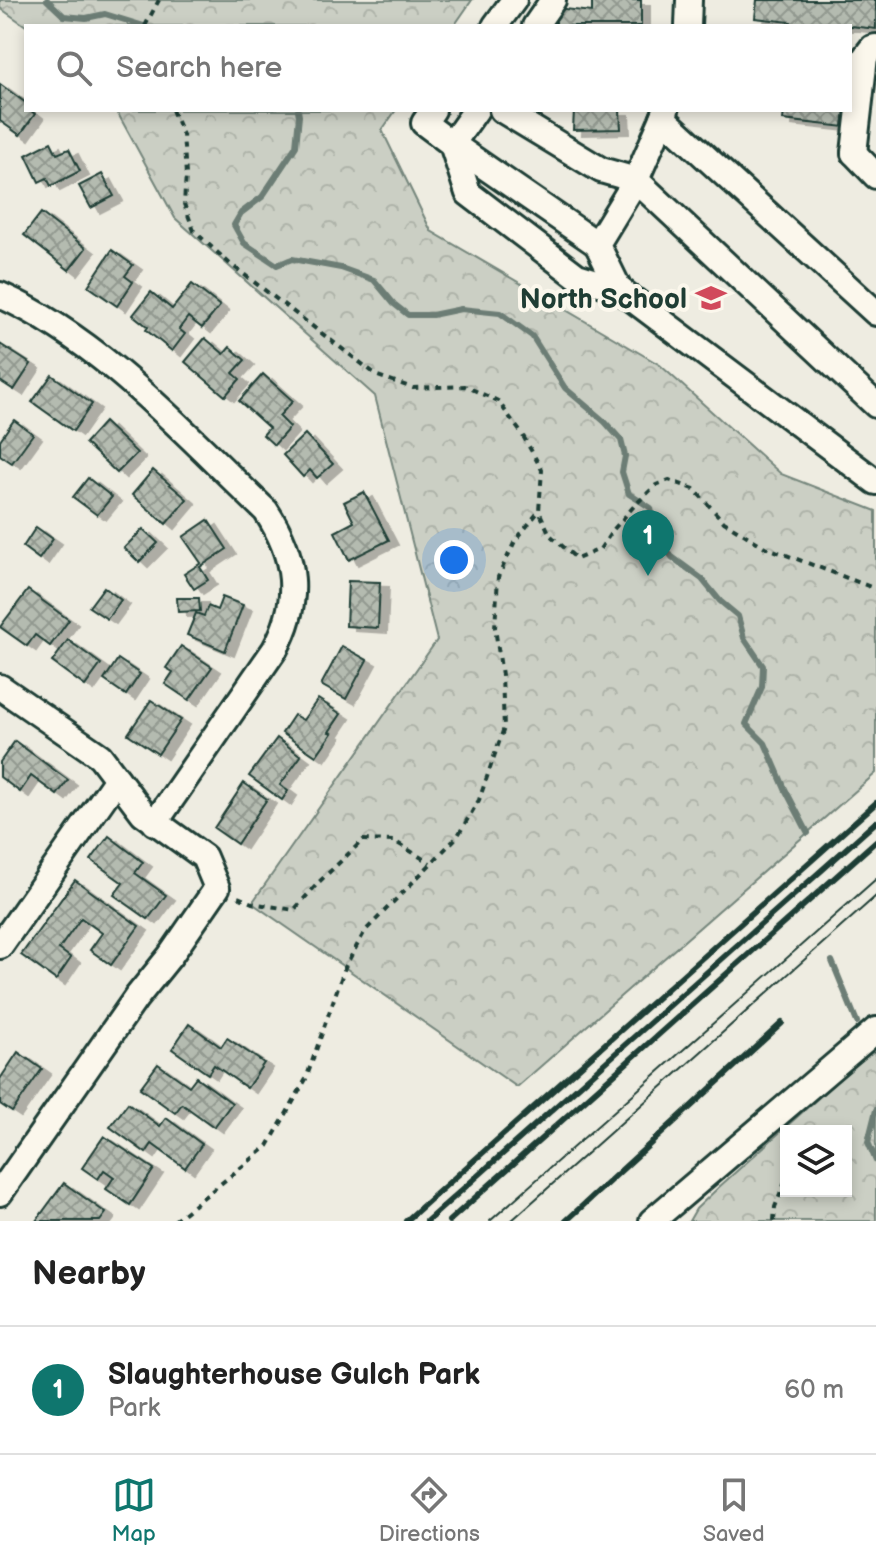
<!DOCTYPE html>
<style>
body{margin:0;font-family:"Balsamiq Sans",sans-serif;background:#f6f6f6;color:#222}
.controls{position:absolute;right:24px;bottom:24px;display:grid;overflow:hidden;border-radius:0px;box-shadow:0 4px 12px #0003}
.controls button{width:72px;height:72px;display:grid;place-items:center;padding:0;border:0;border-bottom:2px solid #e0e0e0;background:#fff;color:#222;font:40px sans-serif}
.you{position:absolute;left:454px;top:560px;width:28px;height:28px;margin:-20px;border:6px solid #fff;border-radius:50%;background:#1a73e8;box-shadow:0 0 0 12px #1a73e833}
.badge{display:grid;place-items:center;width:52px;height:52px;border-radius:50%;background:#0f766e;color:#fff;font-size:26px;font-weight:700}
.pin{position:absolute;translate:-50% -66px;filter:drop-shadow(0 2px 4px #0008)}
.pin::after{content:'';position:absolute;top:42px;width:28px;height:24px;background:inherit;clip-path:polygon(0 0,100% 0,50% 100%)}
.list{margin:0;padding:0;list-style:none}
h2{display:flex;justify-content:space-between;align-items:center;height:104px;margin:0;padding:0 32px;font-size:34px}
h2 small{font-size:26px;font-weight:400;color:#767676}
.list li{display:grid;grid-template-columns:52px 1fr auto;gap:24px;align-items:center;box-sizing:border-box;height:128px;padding:0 32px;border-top:2px solid #e0e0e0}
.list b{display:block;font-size:30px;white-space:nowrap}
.list p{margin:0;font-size:26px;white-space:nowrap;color:#767676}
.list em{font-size:26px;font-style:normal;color:#767676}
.icon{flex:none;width:44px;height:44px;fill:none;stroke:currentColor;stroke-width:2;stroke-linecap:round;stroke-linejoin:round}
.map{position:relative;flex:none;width:876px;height:1221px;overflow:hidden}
.search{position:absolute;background:#fff;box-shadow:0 4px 12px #0003;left:24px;right:24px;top:24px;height:88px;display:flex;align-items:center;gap:20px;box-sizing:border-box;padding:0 28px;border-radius:0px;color:#767676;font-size:30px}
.sheet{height:232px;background:#fff}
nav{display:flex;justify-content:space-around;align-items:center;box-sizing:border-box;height:112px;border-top:2px solid #e0e0e0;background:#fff;font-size:22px;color:#767676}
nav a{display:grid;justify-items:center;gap:4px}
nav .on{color:#0f766e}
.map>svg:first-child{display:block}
.park{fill:url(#park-crowns);stroke:#75867c;stroke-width:2;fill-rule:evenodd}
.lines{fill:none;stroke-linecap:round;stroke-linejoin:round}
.stream{stroke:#6c7d74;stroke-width:6}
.building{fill:url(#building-cross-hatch);stroke:#1f3d34;stroke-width:2;filter:url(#shadow)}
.minor-casing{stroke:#1f3d34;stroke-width:30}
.path{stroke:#1f3d34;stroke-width:4;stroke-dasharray:6 6;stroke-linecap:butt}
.minor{stroke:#fbf7ec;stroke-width:24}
.tram{stroke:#1f3d34;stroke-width:2}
.rail{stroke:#1f3d34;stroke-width:6}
.labels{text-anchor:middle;stroke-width:8;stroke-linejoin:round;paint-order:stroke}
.poi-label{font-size:28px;font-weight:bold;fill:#1f3d34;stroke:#fbf7ec;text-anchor:end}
</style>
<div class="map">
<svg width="876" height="1221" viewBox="0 0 876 1221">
<defs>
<pattern id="park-crowns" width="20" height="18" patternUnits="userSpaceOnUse" patternTransform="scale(2)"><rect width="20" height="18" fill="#cbcfc4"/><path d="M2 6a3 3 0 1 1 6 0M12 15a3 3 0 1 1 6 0" fill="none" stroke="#aeb3a9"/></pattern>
<pattern id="building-cross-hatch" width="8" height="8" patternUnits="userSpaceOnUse" patternTransform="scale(2)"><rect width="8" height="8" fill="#b4bbb0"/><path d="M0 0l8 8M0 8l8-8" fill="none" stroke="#929990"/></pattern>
<filter id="shadow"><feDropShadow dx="9" dy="5" stdDeviation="0" flood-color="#0004"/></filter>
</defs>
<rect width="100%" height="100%" fill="#eeece1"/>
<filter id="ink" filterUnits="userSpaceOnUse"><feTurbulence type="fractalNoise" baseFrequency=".0125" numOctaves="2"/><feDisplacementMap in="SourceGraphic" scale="16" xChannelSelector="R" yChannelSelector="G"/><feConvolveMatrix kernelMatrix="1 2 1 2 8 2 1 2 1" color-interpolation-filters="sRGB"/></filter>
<g filter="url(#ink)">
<!-- park -->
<g class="park">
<path d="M0,0H472L454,26H26L0,8Z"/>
<path d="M116,110H396L382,130L431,231L660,365L781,474L876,511V773L517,1087L252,903L437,640L375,396L175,218Z"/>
<path d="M876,1050V1221H689L696,1209L719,1187L854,1066ZM846,1131V1191H786V1131Z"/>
</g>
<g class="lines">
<!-- stream -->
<g class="stream">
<path d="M47,0L64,16L86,18L105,14L144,26"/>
<path d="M298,110L299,116L296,146L262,197L241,213L234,225L244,243L277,265L292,259L341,268L374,280L394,304L408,315H432L461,309L500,313L532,336L565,388L605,422L621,440L625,456L622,472L629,494L651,508L655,535L672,557L702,579L720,601L738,616L744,638L763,666L762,687L746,724L765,743L785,789L808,833"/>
<path d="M832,961L857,1022"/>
<path d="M876,1110L868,1142L876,1161"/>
</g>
</g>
<!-- building -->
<g class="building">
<path d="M592,0H641V26H556V8L592,12Z"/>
<path d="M757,0H876V29L850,26H790L791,22L755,18Z"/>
<path d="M0,84L26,103V110H30L35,114L20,135L0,121Z"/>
<path d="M574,110H620L621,129L573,130Z"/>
<path d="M784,110H847L845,127L783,120Z"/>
<path d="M51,142L57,154L69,149L80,171L51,186L47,178L39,182L26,155Z"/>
<path d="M102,174L114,196L91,208L79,186Z"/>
<path d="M41,213L86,248L69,270L24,235Z"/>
<path d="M112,250L133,265L125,276L133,282L117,306L88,286Z"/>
<path d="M192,284L220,306L202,328L188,317L179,329L185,334L172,351L146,330L148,327L133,315L151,292L172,309Z"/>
<path d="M205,338L224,354L230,347L245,360L233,373L240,379L225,396L185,362Z"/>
<path d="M0,344L31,364L14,390L0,381Z"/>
<path d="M263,374L293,401L279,416L290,427L274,445L263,435L269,428L239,401Z"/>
<path d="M52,375L92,404L73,431L32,402Z"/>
<path d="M14,420L33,434L12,463L0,455V440Z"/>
<path d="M104,422L137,453L117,473L85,443Z"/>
<path d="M305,434L333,464L317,478L310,470L303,477L283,455Z"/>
<path d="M153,470L187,499L166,524L132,495Z"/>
<path d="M88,478L112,497L97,515L73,497Z"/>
<path d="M364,492L389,540L349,560L335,532L354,522L344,502Z"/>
<path d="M208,520L227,549L200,567L208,580L194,589L184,574L201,563L183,537Z"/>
<path d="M36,527L53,539L39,559L23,547Z"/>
<path d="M143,529L158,543L139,562L124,548Z"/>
<path d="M348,581L380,582L378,628L346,626Z"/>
<path d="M104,587L121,600L107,619L89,607Z"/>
<path d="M28,590L69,620L50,646L35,635L27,646L0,627Z"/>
<path d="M222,597L243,605L225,651L187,635L196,613L204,616L208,606L217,610Z"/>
<path d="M177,598H199L200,611L178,612Z"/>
<path d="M68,640L101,664L85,686L52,662Z"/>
<path d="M181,646L212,667L189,700L165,684L173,672L166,668Z"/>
<path d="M342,646L367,660L346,699L321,685Z"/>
<path d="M118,659L140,674L126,695L104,680Z"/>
<path d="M318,699L341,714L329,732L332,733L316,756L282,733L294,715L303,720Z"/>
<path d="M151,700L181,720L158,754L128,734Z"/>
<path d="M277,738L301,756L280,785L288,791L282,800L249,776Z"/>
<path d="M15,741L68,780L57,795L31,776L20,792L0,777V762Z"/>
<path d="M244,783L267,799L237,844L214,828Z"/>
<path d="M109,836L143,862L135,873L166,895L148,919L114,895L123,883L91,860Z"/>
<path d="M75,880L139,926L111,965L90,950L102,933L81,918L59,949L71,958L56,980L21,955Z"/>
<path d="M189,1024L221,1047L227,1038L264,1063L247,1088L214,1065L208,1074L172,1049Z"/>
<path d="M18,1052L42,1069L12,1112L0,1104V1079Z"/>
<path d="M158,1064L189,1086L196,1077L232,1103L214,1127L182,1104L175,1113L140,1088Z"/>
<path d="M128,1103L160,1126L166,1118L202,1144L185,1168L152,1144L146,1153L110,1127Z"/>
<path d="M104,1136L154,1169L130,1205L106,1189L114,1177L104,1170L98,1179L82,1168Z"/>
<path d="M64,1183L106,1213L100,1221H36Z"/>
</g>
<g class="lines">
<!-- minor casing -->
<g class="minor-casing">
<g id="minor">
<path d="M495,26L514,0"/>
<path d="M535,26L553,0"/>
<path d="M688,26L689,0"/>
<path d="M433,110L424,123L452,144L468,193L577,276L619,289"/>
<path d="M476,110L452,144L597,244"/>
<path d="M502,110L601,170L636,180L876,405"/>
<path d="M666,110L663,118L876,313"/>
<path d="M663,118L636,180L597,244L619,289L876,482"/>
<path d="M854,153L865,57L872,48L876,47"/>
<path d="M854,153L876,176"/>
<path d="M0,295C103,341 185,434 266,511C296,557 302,599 275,649L155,823"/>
<path d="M0,687L100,756L143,813L204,857L217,888L170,956L136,998L0,1193"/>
<path d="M0,946L117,779"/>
<path d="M652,1221L876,1030"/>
</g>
</g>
<!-- path -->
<g class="path">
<path d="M145,26L159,0"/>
<path d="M172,110L183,135L186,174L184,204L194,231L229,263L378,376L413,388L465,386L498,401L522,434L542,470L539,511L550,535L577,559L600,549L613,530L635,505L656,485L669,480L694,489L724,522L765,547L876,589"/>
<path d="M238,897L252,903L294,910L319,882L363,840L394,841L430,863"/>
<path d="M174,1221L268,1146L306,1079L345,967L365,931L457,837L479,800L504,728L502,675L495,628L498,577L515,541L539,511"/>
<path d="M774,1221L775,1207L786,1180"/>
</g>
<!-- minor -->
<use href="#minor" class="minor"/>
<!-- tram -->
<g class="tram">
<path d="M490,1221L876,879"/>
<path d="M511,1221L876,896"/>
</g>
<!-- rail -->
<g class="rail">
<path d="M406,1221L876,803"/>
<path d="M427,1221L876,822"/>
<path d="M449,1221L876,841"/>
<path d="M566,1221L782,1023"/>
</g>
</g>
</g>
<!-- icons -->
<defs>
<g id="school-bare" transform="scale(2.4)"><path d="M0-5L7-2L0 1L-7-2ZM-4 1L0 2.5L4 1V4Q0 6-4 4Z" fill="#d1495b" stroke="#fbf7ec" stroke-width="2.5" paint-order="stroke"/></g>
</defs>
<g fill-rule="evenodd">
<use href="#school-bare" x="711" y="298"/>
</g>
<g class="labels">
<!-- poi labels -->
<g class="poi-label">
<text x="687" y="308">North School</text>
</g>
</g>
</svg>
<div class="controls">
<button><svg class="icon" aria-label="layers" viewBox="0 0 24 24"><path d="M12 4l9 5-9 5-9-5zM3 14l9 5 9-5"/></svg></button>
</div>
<div class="you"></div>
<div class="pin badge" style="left:648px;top:576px">1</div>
<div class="search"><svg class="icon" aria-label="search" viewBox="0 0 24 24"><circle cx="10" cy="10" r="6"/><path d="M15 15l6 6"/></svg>Search here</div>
</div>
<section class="sheet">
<h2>Nearby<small></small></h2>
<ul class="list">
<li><span class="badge">1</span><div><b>Slaughterhouse Gulch Park</b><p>Park</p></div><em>60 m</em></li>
</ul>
</section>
<nav>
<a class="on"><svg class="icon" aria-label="map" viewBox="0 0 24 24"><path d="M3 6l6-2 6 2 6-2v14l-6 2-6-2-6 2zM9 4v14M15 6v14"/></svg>Map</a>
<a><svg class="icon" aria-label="directions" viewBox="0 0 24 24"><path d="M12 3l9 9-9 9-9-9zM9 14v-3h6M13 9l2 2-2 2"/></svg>Directions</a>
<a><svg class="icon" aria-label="saved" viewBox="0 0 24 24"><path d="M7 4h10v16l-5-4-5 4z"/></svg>Saved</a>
</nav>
